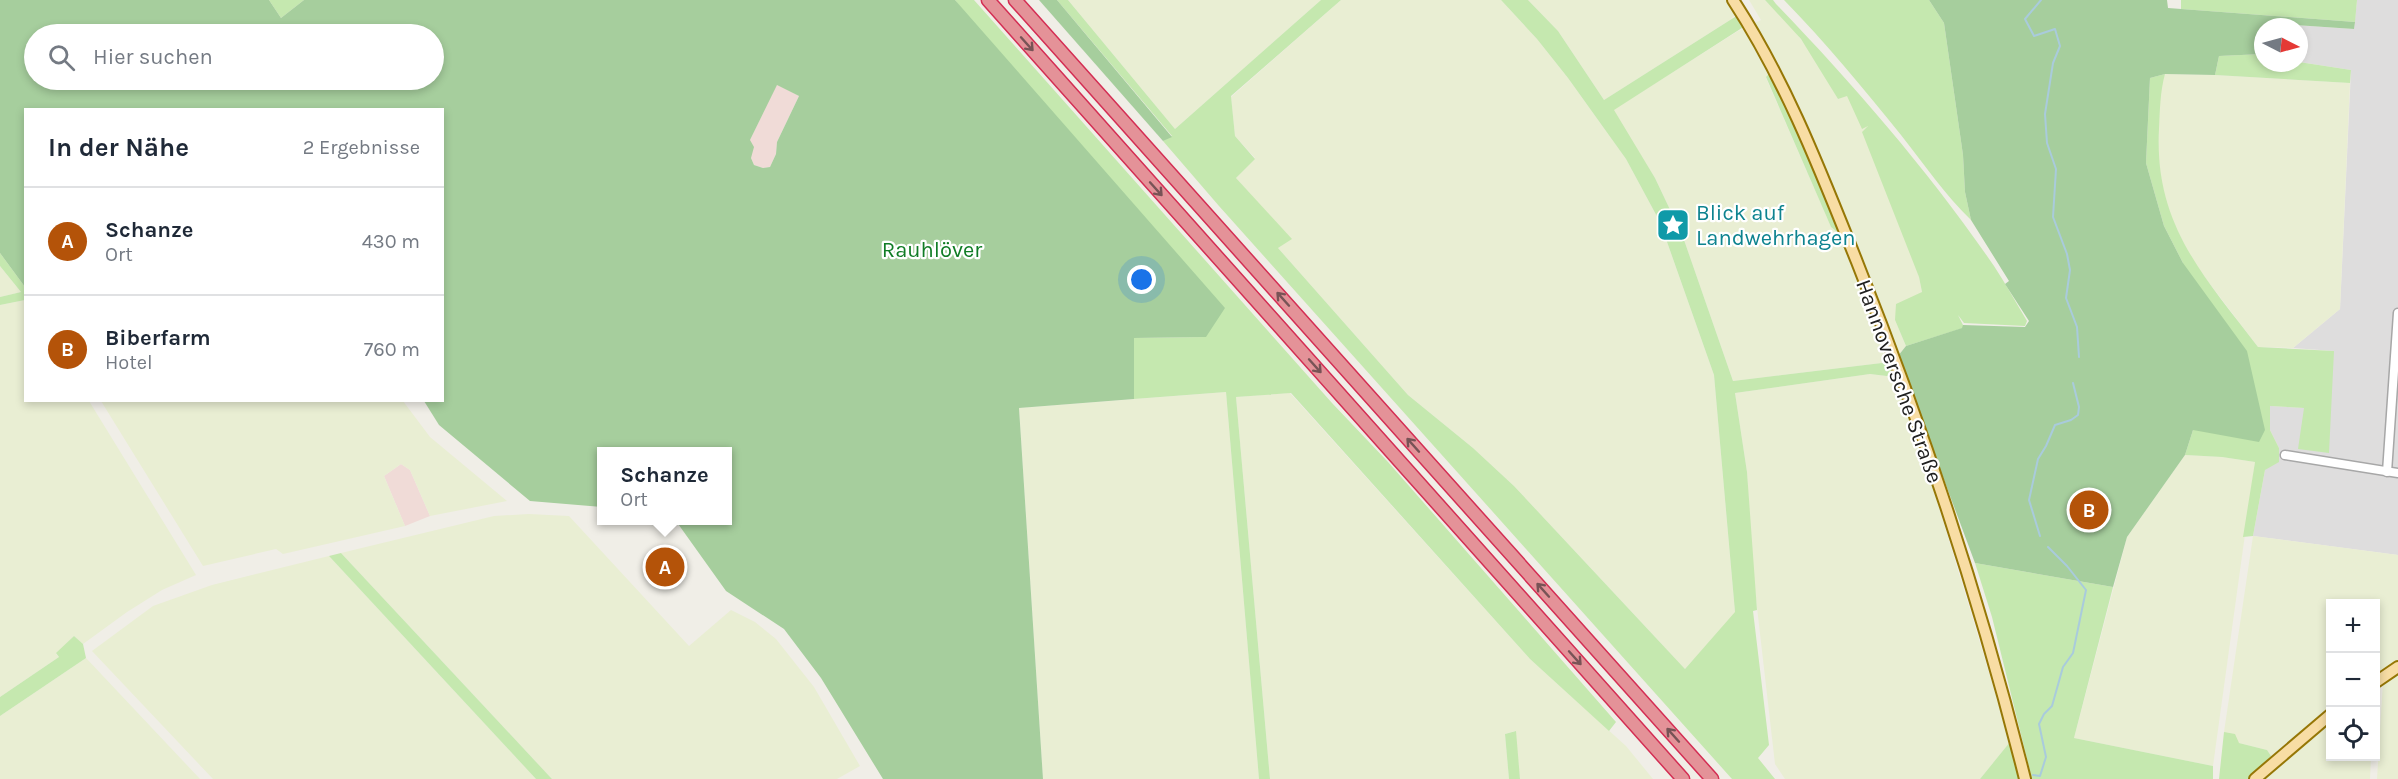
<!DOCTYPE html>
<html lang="de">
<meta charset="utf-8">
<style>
body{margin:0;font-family:Karla,sans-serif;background:#f2f2f3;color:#1f2937}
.controls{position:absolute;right:18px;bottom:18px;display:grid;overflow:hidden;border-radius:0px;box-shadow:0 3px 9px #0003}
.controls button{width:54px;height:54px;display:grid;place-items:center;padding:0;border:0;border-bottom:2px solid #e0e1e3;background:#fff;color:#1f2937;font:30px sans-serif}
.compass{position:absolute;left:2254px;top:18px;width:54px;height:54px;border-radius:50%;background:#fff;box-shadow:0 3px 9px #0003;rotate:96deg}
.you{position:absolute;left:1142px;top:280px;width:21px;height:21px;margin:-15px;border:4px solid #fff;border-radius:50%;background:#1a73e8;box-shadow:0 0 0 9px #1a73e833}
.badge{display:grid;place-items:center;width:39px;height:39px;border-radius:50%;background:#b45309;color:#fff;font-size:20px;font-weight:700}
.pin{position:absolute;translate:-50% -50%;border:3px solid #fff;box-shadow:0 2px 6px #0006}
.popup{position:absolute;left:597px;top:447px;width:135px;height:78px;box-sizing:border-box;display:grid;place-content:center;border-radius:0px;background:#fff;filter:drop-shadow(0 2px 4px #0005);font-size:20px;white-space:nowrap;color:#747a83}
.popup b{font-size:22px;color:#1f2937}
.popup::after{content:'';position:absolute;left:50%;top:100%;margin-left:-12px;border:12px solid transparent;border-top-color:#fff}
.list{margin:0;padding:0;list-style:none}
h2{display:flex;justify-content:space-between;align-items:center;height:78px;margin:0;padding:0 24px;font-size:26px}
h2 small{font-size:20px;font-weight:400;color:#747a83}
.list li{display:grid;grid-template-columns:39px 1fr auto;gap:18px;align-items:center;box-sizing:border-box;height:108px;padding:0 24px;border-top:2px solid #e0e1e3}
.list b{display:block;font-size:22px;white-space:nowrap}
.list p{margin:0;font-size:20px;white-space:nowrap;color:#747a83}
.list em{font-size:20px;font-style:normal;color:#747a83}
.icon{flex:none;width:33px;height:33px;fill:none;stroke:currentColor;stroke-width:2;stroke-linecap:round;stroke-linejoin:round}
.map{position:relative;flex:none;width:2398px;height:779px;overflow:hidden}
.search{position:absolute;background:#fff;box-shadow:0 3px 9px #0003;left:24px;top:24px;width:420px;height:66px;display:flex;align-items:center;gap:15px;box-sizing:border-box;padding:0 21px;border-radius:33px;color:#747a83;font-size:22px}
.panel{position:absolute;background:#fff;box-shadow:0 3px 9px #0003;left:24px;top:108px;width:420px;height:294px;border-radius:0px}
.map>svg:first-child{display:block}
.residential{fill:#dedddd}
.commercial{fill:#f0dbd7}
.farmland{fill:#e9eed3}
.grass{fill:#c5e8af}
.forest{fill:#a6ce9d;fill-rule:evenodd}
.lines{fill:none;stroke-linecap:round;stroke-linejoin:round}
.stream{stroke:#a9cbdc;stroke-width:2}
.minor-casing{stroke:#a7a7a7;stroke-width:11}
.major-casing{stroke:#967706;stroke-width:14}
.highway-casing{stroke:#d42e54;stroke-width:15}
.minor{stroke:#fff;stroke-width:8}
.major{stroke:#f8dda4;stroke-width:10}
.highway{stroke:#e49298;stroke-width:12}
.oneway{stroke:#785356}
.labels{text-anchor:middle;stroke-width:4.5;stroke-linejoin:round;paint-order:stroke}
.culture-label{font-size:22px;fill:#0d838f;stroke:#fff;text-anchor:start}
.park-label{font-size:22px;fill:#107c25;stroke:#fff}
.street-label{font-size:22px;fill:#202020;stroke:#fff}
</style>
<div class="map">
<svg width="2398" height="779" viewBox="0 0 2398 779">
<rect width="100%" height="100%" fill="#f0eee7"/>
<!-- residential -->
<path class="residential" d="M2357,0H2398V555L2253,536L2265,470L2279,448L2270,430V406L2304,408L2334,351L2293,348L2340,309L2351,70L2299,62V27H2294V25L2354,29Z"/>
<!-- commercial -->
<g class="commercial">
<path d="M777,84L799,96L777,142L776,154L770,167L763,168L754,165L751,158L750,140Z"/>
<path d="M401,464L410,470L430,516L405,526L384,476Z"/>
</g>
<!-- farmland -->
<g class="farmland">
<path d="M1068,0H1321L1175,129Z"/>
<path d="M1341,0H1501L1537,39L1568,78L1626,159L1660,222L1714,375L1735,613L1685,669L1514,486L1473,448L1408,395L1278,248L1291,239L1236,178L1255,158L1235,136L1231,97Z"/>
<path d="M1528,0H1729L1737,13L1730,20L1604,100L1558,31Z"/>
<path d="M1749,0H1765L1790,25L1812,54L1838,99L1847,95L1870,125L1919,277L1922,292L1895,320L1906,346L1898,356L1838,200L1789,86L1755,23L1761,20Z"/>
<path d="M1747,28L1770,73L1766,78L1831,227L1842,236L1890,362L1733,381L1683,237L1655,178L1613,110L1738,31Z"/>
<path d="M2165,74L2215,75L2350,83L2340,309L2293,348L2258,347L2194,263L2173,222L2163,193L2158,153L2160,90Z"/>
<path d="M0,266L21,292L0,297Z"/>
<path d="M25,300L26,400L89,401L196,575L162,590L127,612L83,644L74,636L56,654L59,657L0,697V305Z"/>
<path d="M1870,374L1895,377L1921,448L2010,742L1980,779H1785L1775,764L1752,564L1747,472L1735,393Z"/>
<path d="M1226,392L1259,779H1043L1019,408Z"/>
<path d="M1290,393L1530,659L1626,746L1653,779H1520L1515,731L1505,734L1509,779H1270L1236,397Z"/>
<path d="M101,401H403L430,437L507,501L430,516L410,470L401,464L384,476L405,526L283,554L276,549L203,566Z"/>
<path d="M2185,455L2222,457L2255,462L2213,766L2074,738L2127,537Z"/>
<path d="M529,514L569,516L689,646L731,610L755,622L776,639L814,687L860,766L837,779H552L341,553L494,516Z"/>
<path d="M2253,536L2398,555V660L2376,674V604H2330V706L2271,756L2267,750L2239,743L2224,732Z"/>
<path d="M329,556L536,779H213L92,651L153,606L212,585Z"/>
<path d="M86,658L200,779H0V716Z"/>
<path d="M2398,673V779H2377L2383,682Z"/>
<path d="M2330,721V756L2371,757L2370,779H2264Z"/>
</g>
<!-- grass -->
<g class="grass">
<path d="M269,0H304L281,18Z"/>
<path d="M955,0H974L1332,403L1388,462L1616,722L1609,731L1530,659L1291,393L1236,397L1270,779H1259L1226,392L1134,399V338L1206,337Z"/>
<path d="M1057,0H1068L1175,129L1321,0H1341L1231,96L1235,136L1255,159L1236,178L1292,239L1278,248L1408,395L1473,448L1514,486L1685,669L1735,612L1714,375L1660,222L1626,159L1568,78L1537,39L1501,0H1528L1558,31L1604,100L1738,15L1745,26L1614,110L1655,178L1683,237L1733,381L1890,362L1895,377L1870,374L1735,393L1747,472L1757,610L1753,611L1769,745L1758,758L1775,779H1732L1219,206L1163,141L1172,136Z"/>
<path d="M1765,0H1773L1776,4C1855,86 1930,173 1994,266C2006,284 2016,303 2027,321L2025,326L1964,323L1958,315L1963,325V328L1906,346L1895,320L1896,304L1922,292L1919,277L1862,132L1868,126L1862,129L1847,96L1838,99L1801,39Z"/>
<path d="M1784,0H1929L1944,23L1963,155L1965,192L1971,220C1945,195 1924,164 1901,135C1864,89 1825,42 1784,0Z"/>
<path d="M2181,0H2357L2355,22L2181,9Z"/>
<path d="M2263,54V63L2299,62L2351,70L2350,83L2215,75L2219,56Z"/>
<path d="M1770,73L1781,92L1842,236L1831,227L1766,77Z"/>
<path d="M2165,74C2160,92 2160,110 2159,129C2154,225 2204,276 2258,347L2334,351L2329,453L2298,449L2304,408L2270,406V430L2279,448V462L2265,470L2253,536L2243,537L2255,462L2222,457L2185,455L2193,430L2183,263L2164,226L2146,163L2150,78Z"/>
<path d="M0,253L25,287V300L0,305V297L21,292L0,266Z"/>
<path d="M341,553L552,779H536L329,556Z"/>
<path d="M1975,563L2113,587L2074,738L2213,766V779H2032L1992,617Z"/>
<path d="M74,636L83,644L86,658L0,716V697L59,657L56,653Z"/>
<path d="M1516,731L1520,779H1509L1505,734Z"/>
<path d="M2224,732L2235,734L2239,743L2267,750L2271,756L2248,779H2219Z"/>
<path d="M2010,742L2020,779H1980Z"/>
</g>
<!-- forest -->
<g class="forest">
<path d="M0,0H269L281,18L304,0H955L1225,308L1206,337L1134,338V399L1019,408L1043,779H883L821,678L784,629L726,591L676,521L728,520V452H602V507L530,501L439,425L424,401L442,400V110H26L25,287L0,253ZM34,34H434V80H34ZM777,85L799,96L777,142L776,154L770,167L763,168L754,165L751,158L754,147L750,140Z"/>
<path d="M1039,0H1057L1172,137L1163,141Z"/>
<path d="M1929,0H2167L2168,8L2355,22L2354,29L2295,25L2294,27H2263V54L2219,56L2215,75L2165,74L2150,78L2146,163L2164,226L2183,263L2247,351L2265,430L2259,442L2193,430L2185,455L2127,537L2113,587L1975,563L1898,356L1906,346L1962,328L1963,325L2025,327L2029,321L2005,284L2009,281L1971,220L1965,192L1963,155L1944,23Z"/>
</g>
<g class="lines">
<!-- stream -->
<g class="stream">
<path d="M2041,0L2025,19L2034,36L2055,29L2060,46L2053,63L2045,114L2047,143L2056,169L2053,217L2067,254L2070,270L2066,298L2077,327L2079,357"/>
<path d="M2040,536L2029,500L2038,459L2046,446L2055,425L2071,420L2078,415L2079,407L2073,383"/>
<path d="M2033,775L2040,776L2046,757L2039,724L2044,714L2052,706L2063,667L2073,653L2086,590L2067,566L2048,547"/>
</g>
<!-- minor casing -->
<g class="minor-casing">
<g id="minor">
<path d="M2285,455L2398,473"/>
<path d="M2387,472L2398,313"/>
</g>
</g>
<!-- major casing -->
<g class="major-casing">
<g id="major">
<path d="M1733,0C1786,81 1821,172 1857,262C1924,430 1981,603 2025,779"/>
<path d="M2376,682L2398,667"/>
<path d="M2255,779L2330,715"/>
</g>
</g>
<!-- highway casing -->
<g class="highway-casing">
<g id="highway">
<path d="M988,0L1683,779"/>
<path d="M1015,0L1712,779"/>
</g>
</g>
<!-- minor -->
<use href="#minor" class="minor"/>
<!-- major -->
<use href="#major" class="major"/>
<!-- highway -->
<use href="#highway" class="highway"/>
</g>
<!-- one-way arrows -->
<defs><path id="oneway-shaft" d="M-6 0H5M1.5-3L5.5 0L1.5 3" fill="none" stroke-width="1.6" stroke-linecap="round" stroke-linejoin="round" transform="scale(1.5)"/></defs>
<g class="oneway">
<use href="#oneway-shaft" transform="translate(1027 44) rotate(48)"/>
<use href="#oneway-shaft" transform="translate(1156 189) rotate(48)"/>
<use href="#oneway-shaft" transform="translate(1283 299) rotate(-132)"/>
<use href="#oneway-shaft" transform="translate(1315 366) rotate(48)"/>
<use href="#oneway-shaft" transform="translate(1413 445) rotate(-132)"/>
<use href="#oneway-shaft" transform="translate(1543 590) rotate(-132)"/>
<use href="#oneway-shaft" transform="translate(1575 658) rotate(48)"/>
<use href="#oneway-shaft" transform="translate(1673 735) rotate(-132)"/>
</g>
<!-- icons -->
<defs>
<g id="sight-square" transform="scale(1.725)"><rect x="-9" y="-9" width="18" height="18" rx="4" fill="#0f9aa8" stroke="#fff"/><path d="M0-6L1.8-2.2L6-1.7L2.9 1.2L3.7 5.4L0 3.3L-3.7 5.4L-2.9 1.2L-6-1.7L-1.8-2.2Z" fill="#fff"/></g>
</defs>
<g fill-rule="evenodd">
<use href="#sight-square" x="1673" y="225"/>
</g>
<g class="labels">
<!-- culture labels -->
<g class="culture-label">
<text x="1696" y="220">Blick auf<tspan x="1696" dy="25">Landwehrhagen</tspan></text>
</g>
<!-- park labels -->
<g class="park-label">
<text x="932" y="257">Rauhlöver</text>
</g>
<!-- street labels -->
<g class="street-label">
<text transform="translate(1900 381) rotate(70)" y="8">Hannoversche Straße</text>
</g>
</g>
</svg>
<div class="controls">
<button>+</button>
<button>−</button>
<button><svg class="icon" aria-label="locate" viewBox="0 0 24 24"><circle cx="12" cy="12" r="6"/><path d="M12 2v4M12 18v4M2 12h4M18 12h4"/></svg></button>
</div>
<svg class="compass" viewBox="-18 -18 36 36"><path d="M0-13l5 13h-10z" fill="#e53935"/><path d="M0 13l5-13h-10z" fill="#747a83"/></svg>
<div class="you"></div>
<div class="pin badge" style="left:665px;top:567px">A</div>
<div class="popup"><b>Schanze</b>Ort</div>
<div class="pin badge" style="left:2089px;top:510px">B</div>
<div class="search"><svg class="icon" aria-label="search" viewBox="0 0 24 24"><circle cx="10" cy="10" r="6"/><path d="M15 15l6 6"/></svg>Hier suchen</div>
<section class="panel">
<h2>In der Nähe<small>2 Ergebnisse</small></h2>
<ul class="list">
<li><span class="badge">A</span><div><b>Schanze</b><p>Ort</p></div><em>430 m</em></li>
<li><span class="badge">B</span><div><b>Biberfarm</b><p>Hotel</p></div><em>760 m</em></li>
</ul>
</section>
</div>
